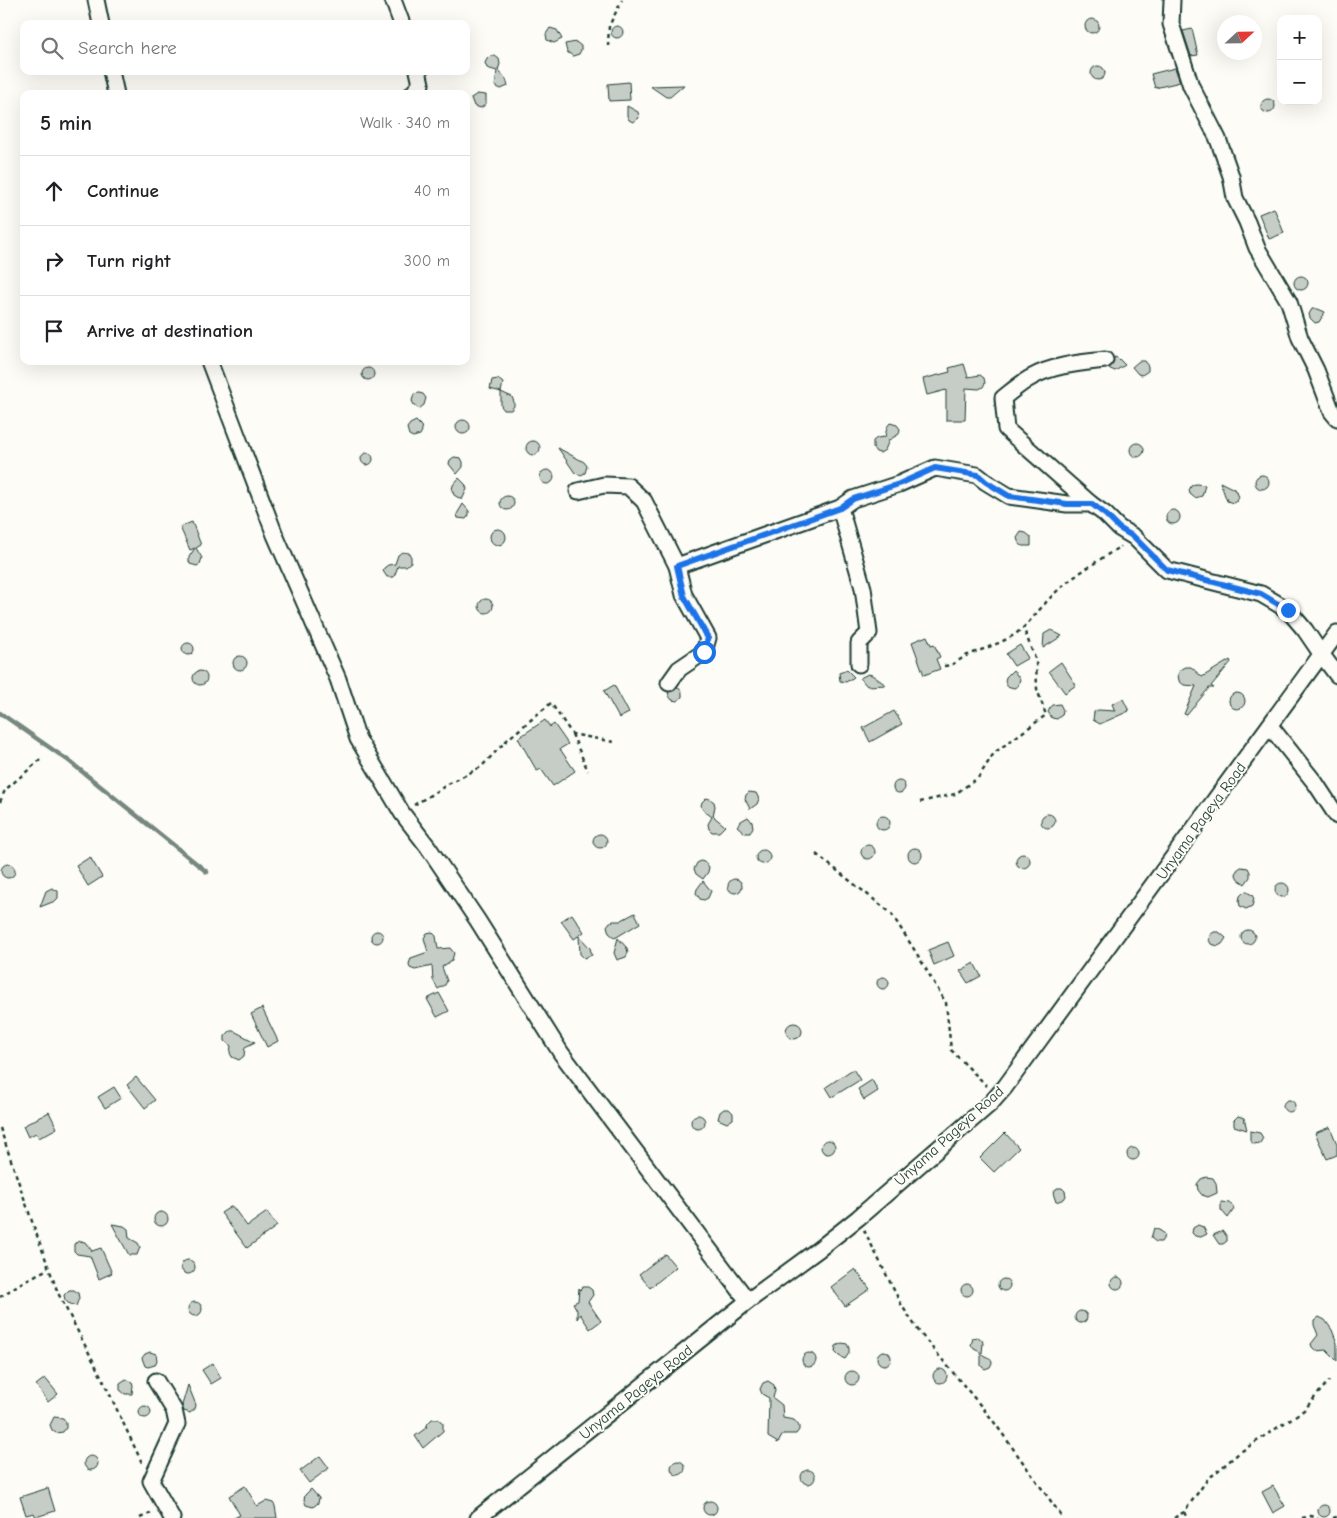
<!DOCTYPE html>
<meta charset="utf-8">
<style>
body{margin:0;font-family:"Comic Neue",sans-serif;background:#f2f2f2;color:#202124}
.controls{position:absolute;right:15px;top:15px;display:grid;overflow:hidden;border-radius:10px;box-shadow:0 5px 20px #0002}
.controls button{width:45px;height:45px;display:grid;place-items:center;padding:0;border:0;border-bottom:1px solid #e0e0e0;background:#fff;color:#202124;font:25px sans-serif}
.compass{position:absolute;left:1217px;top:15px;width:45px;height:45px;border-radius:50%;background:#fff;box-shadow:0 5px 20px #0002;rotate:68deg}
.stop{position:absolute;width:15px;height:15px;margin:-11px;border:4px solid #1a73e8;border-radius:50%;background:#fff}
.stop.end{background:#1a73e8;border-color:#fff;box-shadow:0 1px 5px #0008}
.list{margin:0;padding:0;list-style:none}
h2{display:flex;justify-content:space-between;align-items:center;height:65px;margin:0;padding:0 20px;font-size:21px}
h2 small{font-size:16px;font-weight:400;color:#757577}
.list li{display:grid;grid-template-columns:32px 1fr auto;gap:15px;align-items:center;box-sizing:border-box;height:70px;padding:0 20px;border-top:1px solid #e0e0e0}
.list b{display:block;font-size:19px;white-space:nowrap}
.list em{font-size:16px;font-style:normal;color:#757577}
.icon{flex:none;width:28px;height:28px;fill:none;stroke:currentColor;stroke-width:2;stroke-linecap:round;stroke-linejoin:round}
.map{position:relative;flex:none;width:1337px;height:1518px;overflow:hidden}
.search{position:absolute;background:#fff;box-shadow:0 5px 20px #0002;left:20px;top:20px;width:450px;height:55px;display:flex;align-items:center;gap:12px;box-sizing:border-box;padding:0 18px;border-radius:10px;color:#757577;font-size:19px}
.panel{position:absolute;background:#fff;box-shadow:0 5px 20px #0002;left:20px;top:90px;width:450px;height:275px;border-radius:10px}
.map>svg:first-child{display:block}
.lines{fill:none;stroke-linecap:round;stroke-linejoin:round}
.stream{stroke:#75877f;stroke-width:4.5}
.building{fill:#c6cdc7;stroke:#1f3d34}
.minor-casing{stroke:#1f3d34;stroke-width:19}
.path{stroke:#1f3d34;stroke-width:2.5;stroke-dasharray:4 4;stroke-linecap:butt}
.minor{stroke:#fdfcf7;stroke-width:15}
.route{stroke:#1a73e8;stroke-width:6}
.labels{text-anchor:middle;stroke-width:4;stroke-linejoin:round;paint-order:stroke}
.street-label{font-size:15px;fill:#1f3d34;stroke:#fdfcf7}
</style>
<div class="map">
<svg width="1337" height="1518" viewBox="0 0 1337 1518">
<rect width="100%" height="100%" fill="#fdfcf7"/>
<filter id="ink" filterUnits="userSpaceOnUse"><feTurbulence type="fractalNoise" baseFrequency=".02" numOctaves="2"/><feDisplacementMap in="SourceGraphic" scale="10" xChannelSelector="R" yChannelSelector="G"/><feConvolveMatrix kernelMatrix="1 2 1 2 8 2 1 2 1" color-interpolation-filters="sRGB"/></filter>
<g filter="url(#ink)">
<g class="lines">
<!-- stream -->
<path class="stream" d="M0,713L69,761L207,872"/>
</g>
<!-- building -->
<g class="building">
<circle cx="1092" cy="26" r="7"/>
<circle cx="617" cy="32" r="6"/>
<path d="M550,28L557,30L562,39L554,43L547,40L546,34Z"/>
<path d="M1192,29L1198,55L1191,56L1183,31Z"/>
<path d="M576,42L581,46V50L579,54L573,56L567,52L565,44Z"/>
<path d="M490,56H495L499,59L500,64L498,70L506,79L508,86L501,89L495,86L497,71L487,68L485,63L487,59Z"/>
<circle cx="1098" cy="73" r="7"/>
<path d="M1175,68L1180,82L1155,88L1151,74Z"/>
<path d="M629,82L630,100L609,101L608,84Z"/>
<path d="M684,85L670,97H666L650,86Z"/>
<path d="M477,94L486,95V104L481,108L474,106L471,98Z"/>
<circle cx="1268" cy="106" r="7"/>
<path d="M627,106L638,112L639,118L633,122L629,120L627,116Z"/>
<path d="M1274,208L1284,233L1269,239L1259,214Z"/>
<circle cx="1301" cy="283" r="7"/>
<path d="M1312,309H1318L1325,312L1319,322L1315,323L1310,318L1309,314Z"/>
<path d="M1114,357L1118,358L1125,365L1115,371L1108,368L1113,364Z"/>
<path d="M1139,361H1144L1148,366V371L1142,375L1138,374L1132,367Z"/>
<path d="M964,364L968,377L980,375L984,378L985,383L983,387L979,389L966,388L965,420H946V390L927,395L923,379L950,372L949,368Z"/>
<circle cx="368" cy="374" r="6"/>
<path d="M498,379L503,383L501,392L512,397L514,402V406L511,410H504L501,406V392L490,389L492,380Z"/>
<path d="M419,393L423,394L426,398L424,405L419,409L414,405L412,401L414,394Z"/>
<circle cx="463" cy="427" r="7"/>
<path d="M416,421L421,426L422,431L420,435L413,437L409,435L407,428L410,424Z"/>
<path d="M890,423L897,425L900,429L899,434L889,440L885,450L880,453L876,452L873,448V441L877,438L885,437L887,427Z"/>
<circle cx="533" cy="448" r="7"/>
<circle cx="1137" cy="450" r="7"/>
<path d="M558,448L584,462L587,466L585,473L581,475L575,473Z"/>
<circle cx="367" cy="459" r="6"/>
<path d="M454,457L461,458L463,462V467L457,474L449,464L450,460Z"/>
<circle cx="547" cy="477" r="7"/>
<circle cx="1262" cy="482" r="7"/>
<path d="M459,478L465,484L467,489L462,500L454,495L452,490L453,485Z"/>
<path d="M1220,482L1236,490L1239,497L1237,501L1233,503L1227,501Z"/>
<path d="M1196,484L1205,485L1202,496L1195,498L1190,494L1189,490L1192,485Z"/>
<circle cx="507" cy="503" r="7"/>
<path d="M463,504L469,511V515L466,519L458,518L457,514Z"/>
<circle cx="1173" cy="517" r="7"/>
<path d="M192,522L201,545L196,548L202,558L200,564L197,566L190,564L189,561V557L195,548L190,550L180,527Z"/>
<circle cx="498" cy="537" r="8"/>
<path d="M1021,532L1026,533L1031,537V546H1023L1019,544L1017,538Z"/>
<path d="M402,552L409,553L411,557V562L406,566H398L394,577H387L383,571L384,568L388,565L395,564L398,555Z"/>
<circle cx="486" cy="606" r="7"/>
<path d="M1051,630L1062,636L1043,648L1044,634Z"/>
<path d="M927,636L931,645L934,644L940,657L936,659L940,669L924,675L912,642Z"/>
<circle cx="188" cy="649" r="6"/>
<path d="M1020,645L1028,658L1014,666L1006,654Z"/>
<circle cx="240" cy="663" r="7"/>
<path d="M1230,660L1231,662L1211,686L1214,688H1209L1187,715L1184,714L1196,686L1184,685L1179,681L1178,675L1180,670L1186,667H1191L1202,677Z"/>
<path d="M1061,662L1076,685L1065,693L1049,671Z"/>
<path d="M847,670L854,677L846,682L840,681L839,673Z"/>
<path d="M1013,670L1020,679L1018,686L1014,688L1007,686L1005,681L1006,677Z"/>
<circle cx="200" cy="678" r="7"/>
<path d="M868,674L872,675L886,685L867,686L860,678Z"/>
<path d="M614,685L629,713L619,718L604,691Z"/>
<path d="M678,687L682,692V697L677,701L672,700L669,696L668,692L673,691Z"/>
<circle cx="1237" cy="701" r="8"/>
<path d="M1123,699L1129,711L1100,724L1093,720L1094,712L1098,710L1115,711L1112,704Z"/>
<path d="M1060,704L1063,710L1062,715L1057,719L1052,718L1048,712L1050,708L1053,705Z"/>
<path d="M894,711L902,724L870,742L863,728Z"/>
<path d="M545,720L550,727L554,724L568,744L560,749L575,771L553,786L541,769L537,771L518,738Z"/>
<circle cx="899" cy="787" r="6"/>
<path d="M749,792L756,793L759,799L757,804L750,809L745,799L746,795Z"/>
<path d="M706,798L710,799L714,802L715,806L713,816L725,826L719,832H712L709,829L708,824L712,817L703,810L701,806L702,802Z"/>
<circle cx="1048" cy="821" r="7"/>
<circle cx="883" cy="823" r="7"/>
<path d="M748,817L752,822L753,827L750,833H745L737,826L741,821Z"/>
<circle cx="600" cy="841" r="7"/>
<circle cx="868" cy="852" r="7"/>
<circle cx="915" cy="855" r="7"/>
<circle cx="763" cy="857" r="7"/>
<circle cx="1023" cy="861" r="7"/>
<path d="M90,857L102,877L88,886L76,866Z"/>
<path d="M701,861L706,863L709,867L708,872L703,879L696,874L694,869L697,863Z"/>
<circle cx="8" cy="871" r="7"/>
<path d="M1241,867L1248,868L1250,872V877L1245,884L1238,879L1236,875L1237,870Z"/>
<circle cx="735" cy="886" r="7"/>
<path d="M703,881L711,891L708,898L704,900L700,899L696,893L697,889Z"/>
<circle cx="1282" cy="890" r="7"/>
<path d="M52,888L58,891V898L55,901L40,907L46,891Z"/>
<path d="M1245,891L1252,895L1254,899L1252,906L1246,909L1240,906L1239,901L1240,896Z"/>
<path d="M635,913L640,923L615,938L609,933L607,926L610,922L614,921H620Z"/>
<path d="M572,914L584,932L574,939L561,921Z"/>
<circle cx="1248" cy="937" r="7"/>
<circle cx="377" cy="937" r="6"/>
<path d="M432,932L436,936L438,949L450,948L454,953L452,960L442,967L447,981L445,985L438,989L433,980L432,966L415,970L410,968L409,964L411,958L428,952L424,938L427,933Z"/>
<path d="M1214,932H1219L1226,938L1222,944L1218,946L1211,944L1209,940L1210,935Z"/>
<path d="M579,936L590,948L592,955L584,958L580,954Z"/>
<path d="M618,938L627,948L628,953L626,957L617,960L614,953Z"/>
<path d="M948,942L954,956L934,965L928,950Z"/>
<path d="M974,963L981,976L968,983L960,971Z"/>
<circle cx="883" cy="983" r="6"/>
<path d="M439,993L449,1011L437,1017L427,999Z"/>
<path d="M262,1008L278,1041L267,1047L251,1014Z"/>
<circle cx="794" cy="1031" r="8"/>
<path d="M230,1031H234L255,1042L245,1047L244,1056L239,1060L232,1057L230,1053L231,1046L225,1041V1036Z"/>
<path d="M853,1069L860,1080L832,1097L826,1087Z"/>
<path d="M136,1077L155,1100L145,1108L127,1085Z"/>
<path d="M872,1080L878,1091L864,1100L858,1089Z"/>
<path d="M114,1087L121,1098L105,1108L98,1097Z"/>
<circle cx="1289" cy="1106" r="6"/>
<path d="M724,1109H729L733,1113V1119L727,1123L718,1119L720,1112Z"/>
<path d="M49,1112L57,1128L39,1138L36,1133L28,1137L23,1126Z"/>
<circle cx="698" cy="1122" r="7"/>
<path d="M1238,1116L1244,1118L1247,1130L1234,1126V1120Z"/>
<path d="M1330,1127L1337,1144V1155L1327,1159L1315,1133Z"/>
<path d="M1250,1131L1260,1133L1263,1138L1260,1143L1254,1144L1250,1141Z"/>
<path d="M1005,1133L1019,1148L994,1172L980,1158Z"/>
<circle cx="828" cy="1147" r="7"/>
<circle cx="1133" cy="1154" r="6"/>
<path d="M1206,1177L1213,1178L1216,1183L1217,1193L1208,1197L1202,1195L1198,1190L1197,1184L1201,1179Z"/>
<path d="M1057,1188H1062L1065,1191L1066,1196L1064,1199L1056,1202L1053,1193Z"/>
<path d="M1221,1202L1229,1203L1233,1206L1234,1209L1228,1218L1221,1210Z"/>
<path d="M232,1206L247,1226L267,1212L277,1226L247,1248L221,1213Z"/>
<circle cx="161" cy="1219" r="7"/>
<path d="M112,1224L124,1226L128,1229L129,1238L138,1243L140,1247L137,1255H129Z"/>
<path d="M1198,1225L1203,1227L1207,1234L1201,1237L1195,1236L1192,1233L1193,1228Z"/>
<path d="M1154,1228L1161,1231L1165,1236L1161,1242H1156L1151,1238Z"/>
<path d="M1223,1231L1227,1237V1241L1223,1244H1219L1213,1235Z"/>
<path d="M80,1241L85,1242L92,1251L101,1248L112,1273L99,1279L90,1256L77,1254L74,1251V1244Z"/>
<path d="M665,1254L676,1267L650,1288L639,1274Z"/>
<circle cx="188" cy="1267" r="7"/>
<path d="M855,1269L870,1289L845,1306L831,1287Z"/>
<circle cx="1117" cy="1283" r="6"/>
<circle cx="1004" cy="1285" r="6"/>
<circle cx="967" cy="1290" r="6"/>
<path d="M583,1287H588L592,1290L593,1295L588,1302L601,1321L590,1329L580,1314L577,1319V1310L573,1303L578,1301L579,1288L580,1290Z"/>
<path d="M69,1290H74L78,1293L79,1298L76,1306L68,1303L65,1300L64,1295Z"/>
<circle cx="195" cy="1309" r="7"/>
<circle cx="1081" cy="1317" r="6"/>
<path d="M1319,1317L1325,1320L1332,1330L1337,1343V1361L1326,1350L1316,1351L1312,1347L1311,1344L1318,1335L1314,1325V1321Z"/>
<path d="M978,1337L982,1340L983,1343L982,1353L974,1349L971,1345L973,1338Z"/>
<path d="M842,1343L847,1344L849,1348V1353L845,1359L839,1356L835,1352L836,1346Z"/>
<circle cx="884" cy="1358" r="7"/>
<path d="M150,1352L156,1354L157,1360L155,1365L148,1367L145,1366L142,1358L145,1354Z"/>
<circle cx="809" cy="1360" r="7"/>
<path d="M981,1354L991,1359L992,1363L990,1367L985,1369L981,1366Z"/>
<path d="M213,1363L221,1378L211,1384L202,1370Z"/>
<circle cx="940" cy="1376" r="7"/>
<circle cx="852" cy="1378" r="7"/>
<path d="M45,1378L58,1394L48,1402L36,1385Z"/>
<path d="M126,1379L132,1382L133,1385L132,1394H125L120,1390V1383Z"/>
<path d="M768,1381L774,1385L775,1390L773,1398L782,1405L783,1418L794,1420L799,1426V1430L796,1434H783L778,1443L768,1437L769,1398L762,1394L760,1389L763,1383Z"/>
<path d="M188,1385L196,1405L195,1409L190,1413L184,1411L182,1405Z"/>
<circle cx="145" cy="1412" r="6"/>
<path d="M54,1417L63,1418L66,1422V1428L63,1432L56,1433L52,1430L50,1425Z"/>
<path d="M432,1419H438L443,1423V1431L423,1448L415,1436L426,1428L428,1423Z"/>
<circle cx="91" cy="1463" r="7"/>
<path d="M320,1456L329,1468L309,1483L300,1471Z"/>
<circle cx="678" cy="1468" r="7"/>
<circle cx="808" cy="1477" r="7"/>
<path d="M245,1486L257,1506L266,1501L273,1503L275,1506L277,1518H234L240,1515L229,1496Z"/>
<path d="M1273,1486L1285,1506L1273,1513L1262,1492Z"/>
<path d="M48,1488L55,1511L36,1517L34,1513L26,1515L20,1497Z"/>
<path d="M311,1489L319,1498L318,1503L313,1507L306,1505L304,1500L305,1495Z"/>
<circle cx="710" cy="1508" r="7"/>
<circle cx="1324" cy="1511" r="6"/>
</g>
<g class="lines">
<!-- minor casing -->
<g class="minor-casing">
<g id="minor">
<path d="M96,0L101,24"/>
<path d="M393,0L402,24"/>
<path d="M1172,0L1171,24L1191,86L1218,139L1231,176L1235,198L1247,222L1257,248L1289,302L1300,338L1316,370L1332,412L1337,418"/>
<path d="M111,71L116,94"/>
<path d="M412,94L421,84L418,71"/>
<path d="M209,361L275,535L338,679L358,739L402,813L428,847L478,921L561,1053L748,1301"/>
<path d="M578,491L604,485L628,486L644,501L677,566"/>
<path d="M1091,504L1006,429L1003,398C1012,391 1022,382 1032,377C1053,365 1081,363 1105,360"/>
<path d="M840,508L863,588L869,633L859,643V664"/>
<path d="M669,683L679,669L704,652L708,638L684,595L677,566L840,508L853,499L899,484L935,468L977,475L986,482L1009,496L1067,504H1091L1105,514L1119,528L1134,537L1167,570L1261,594L1288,610L1305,630L1322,655L1337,675"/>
<path d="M1270,726L1316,784L1337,816"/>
<path d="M156,1381L174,1410L177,1424L151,1481L172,1518"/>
<path d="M478,1518L748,1301L819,1249L858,1218L991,1103L1005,1087L1337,633"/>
</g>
</g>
<!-- path -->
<g class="path">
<path d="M608,46L609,26L622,0"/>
<path d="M944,666C954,666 959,659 968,655C983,649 999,644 1014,635C1030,624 1041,606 1055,593C1074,575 1098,561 1121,546"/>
<path d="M572,734L588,771"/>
<path d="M0,802L5,790L40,760"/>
<path d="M920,802L955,794L978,778L994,753L1046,715L1037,689L1036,661L1023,627"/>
<path d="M414,805L450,783L481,767L508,739L551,703L572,734L614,742"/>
<path d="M816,854L891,913L917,954L946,1003L951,1050L987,1086"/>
<path d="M0,1128L35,1230L58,1293L103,1380L143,1465"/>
<path d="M864,1230L902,1306L920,1333L991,1418L1063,1518"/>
<path d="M0,1297L24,1281L48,1269"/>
<path d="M1184,1512L1187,1518"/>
<path d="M140,1518L153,1512"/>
<path d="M1174,1518L1184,1512L1207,1480L1239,1453L1304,1410L1329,1381"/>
<path d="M1302,1518L1311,1516L1318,1518"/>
<path d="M1333,1518L1337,1517"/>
</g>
<!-- minor -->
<use href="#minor" class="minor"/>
</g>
</g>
<g class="lines" filter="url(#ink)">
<!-- route -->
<path class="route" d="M704,652L708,638L684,596L677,566L840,508L853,499L899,484L935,468L978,475L986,482L1009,496L1067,504H1092L1105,514L1119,528L1134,537L1167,570L1261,594L1288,610"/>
</g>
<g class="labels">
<!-- street labels -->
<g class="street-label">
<text transform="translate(1201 821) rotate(-54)" y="5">Unyama Pageya Road</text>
<text transform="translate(949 1136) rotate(-42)" y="5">Unyama Pageya Road</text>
<text transform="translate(636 1392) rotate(-39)" y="5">Unyama Pageya Road</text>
</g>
</g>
</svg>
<div class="controls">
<button>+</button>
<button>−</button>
</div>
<svg class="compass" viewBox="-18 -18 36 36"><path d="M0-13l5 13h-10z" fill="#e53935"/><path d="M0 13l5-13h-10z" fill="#757577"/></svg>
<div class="stop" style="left:704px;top:652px"></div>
<div class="stop end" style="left:1288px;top:610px"></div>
<div class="search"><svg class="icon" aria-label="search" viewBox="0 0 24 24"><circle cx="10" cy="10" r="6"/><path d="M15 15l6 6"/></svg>Search here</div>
<section class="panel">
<h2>5 min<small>Walk · 340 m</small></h2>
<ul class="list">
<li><svg class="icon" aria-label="ahead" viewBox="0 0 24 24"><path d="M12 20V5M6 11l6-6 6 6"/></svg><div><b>Continue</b></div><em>40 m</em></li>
<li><svg class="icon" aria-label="right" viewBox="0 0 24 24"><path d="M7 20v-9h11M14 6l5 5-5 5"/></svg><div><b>Turn right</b></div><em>300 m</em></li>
<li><svg class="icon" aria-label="arrive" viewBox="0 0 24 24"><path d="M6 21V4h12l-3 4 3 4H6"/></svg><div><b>Arrive at destination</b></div></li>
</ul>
</section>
</div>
